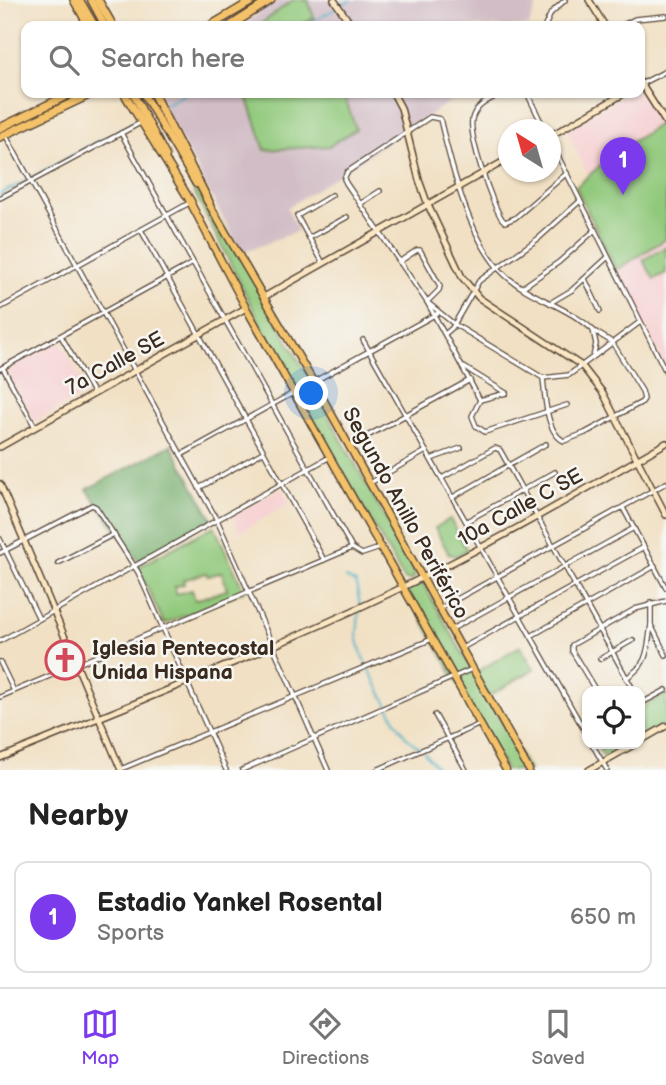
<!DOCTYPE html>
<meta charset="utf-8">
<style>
body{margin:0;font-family:"Balsamiq Sans",sans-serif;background:#f6f6f6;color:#222}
.controls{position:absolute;right:21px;bottom:21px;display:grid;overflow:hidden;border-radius:14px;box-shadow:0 2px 5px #0004}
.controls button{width:63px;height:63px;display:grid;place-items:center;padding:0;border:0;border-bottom:2px solid #e0e0e0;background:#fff;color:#222;font:35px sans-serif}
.compass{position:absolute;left:498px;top:119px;width:63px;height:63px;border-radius:50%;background:#fff;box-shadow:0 2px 5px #0004;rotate:323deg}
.you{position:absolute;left:312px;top:394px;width:24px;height:24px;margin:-18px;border:5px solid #fff;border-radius:50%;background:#1a73e8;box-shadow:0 0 0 10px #1a73e833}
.badge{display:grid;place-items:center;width:46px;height:46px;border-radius:50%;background:#7c3aed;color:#fff;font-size:23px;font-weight:700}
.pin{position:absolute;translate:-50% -58px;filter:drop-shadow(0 2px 4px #0008)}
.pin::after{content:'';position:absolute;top:37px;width:24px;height:21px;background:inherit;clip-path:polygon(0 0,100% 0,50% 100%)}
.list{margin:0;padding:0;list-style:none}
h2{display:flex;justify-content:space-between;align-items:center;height:91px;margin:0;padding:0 28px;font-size:30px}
h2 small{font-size:23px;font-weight:400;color:#767676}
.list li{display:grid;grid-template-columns:46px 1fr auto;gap:21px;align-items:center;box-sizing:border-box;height:112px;margin:0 14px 14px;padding:0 14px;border:2px solid #e0e0e0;border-radius:14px}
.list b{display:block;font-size:26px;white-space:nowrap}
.list p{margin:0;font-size:23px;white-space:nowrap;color:#767676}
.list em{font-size:23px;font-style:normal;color:#767676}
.icon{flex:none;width:38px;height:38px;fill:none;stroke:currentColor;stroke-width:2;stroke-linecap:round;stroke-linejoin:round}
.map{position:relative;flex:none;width:666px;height:770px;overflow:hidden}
.search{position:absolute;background:#fff;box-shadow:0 2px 5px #0004;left:21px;right:21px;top:21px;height:77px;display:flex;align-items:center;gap:18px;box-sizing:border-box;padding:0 24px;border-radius:14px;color:#767676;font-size:26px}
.sheet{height:217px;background:#fff}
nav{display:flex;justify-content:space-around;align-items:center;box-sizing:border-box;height:98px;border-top:2px solid #e0e0e0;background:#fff;font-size:19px;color:#767676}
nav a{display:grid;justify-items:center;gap:4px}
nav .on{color:#7c3aed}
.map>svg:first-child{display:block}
.built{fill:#f7cfd1}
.industrial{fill:#d2bdc6}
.green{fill:#91c97b;stroke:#667a4c;stroke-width:2;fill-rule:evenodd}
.forest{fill:#74ad6b;stroke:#586c44;stroke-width:2}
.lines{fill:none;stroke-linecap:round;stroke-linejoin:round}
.stream{stroke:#46afc5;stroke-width:2}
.street-casing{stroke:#564537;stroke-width:6}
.secondary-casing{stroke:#564537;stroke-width:8}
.primary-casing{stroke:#564537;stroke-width:9}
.highway-casing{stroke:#564537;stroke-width:10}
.street{stroke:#fff;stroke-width:3.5}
.secondary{stroke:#fbe7c3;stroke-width:5}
.primary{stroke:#f4c26a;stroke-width:6}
.highway{stroke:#f4c26a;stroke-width:7}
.labels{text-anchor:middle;stroke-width:5;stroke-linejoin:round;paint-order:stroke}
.street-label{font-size:21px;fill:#3b2a1e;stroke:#f6f6f2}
.poi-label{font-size:21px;font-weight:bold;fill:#3b2a1e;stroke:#f6f6f2;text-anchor:start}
</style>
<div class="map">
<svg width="666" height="770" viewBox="0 0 666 770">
<rect width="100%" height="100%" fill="#f6f6f2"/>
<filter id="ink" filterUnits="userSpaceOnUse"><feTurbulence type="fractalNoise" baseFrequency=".0143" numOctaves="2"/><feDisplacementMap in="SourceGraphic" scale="14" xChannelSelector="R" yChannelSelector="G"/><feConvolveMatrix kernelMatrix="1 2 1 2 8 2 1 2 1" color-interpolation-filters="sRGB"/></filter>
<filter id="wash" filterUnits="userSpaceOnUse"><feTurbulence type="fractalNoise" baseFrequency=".00686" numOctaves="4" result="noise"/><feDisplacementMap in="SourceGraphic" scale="28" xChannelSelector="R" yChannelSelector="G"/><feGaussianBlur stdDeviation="1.57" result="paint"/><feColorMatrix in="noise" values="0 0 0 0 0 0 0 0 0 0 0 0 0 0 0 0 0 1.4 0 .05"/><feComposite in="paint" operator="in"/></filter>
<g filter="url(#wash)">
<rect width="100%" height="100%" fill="#f1e0c3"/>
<!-- built -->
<g class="built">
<path d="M640,90L661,123L613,154L589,177L566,129L615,101L631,93H640Z"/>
<path d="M666,239V369L616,270Z"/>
<path d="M60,341L88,392L34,422L7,370Z"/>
<path d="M281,488L290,503L240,532L233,516Z"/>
</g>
<!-- industrial -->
<g class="industrial">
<path d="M278,0H539L529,26H241Z"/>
<path d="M156,93H463L287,208L298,231L242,253Z"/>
</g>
<!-- green -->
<g class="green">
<path d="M293,0H308L314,18L299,26H258Z"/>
<path d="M246,93H343L356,129L329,146L265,150Z"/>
<path d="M661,123L666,130V239L616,270L576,187L613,154Z"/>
<path d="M180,163L229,236L311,382L294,390Z"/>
<path d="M666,247V273L654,279L643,260Z"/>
<path d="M309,391L315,392L415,572L414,578L409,581L404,579L302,400L303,394Z"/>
<path d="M450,519L467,550L456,556L449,554L435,528Z"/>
<path d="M214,526L244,591L164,624L138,567ZM222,572L227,590L195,600L192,590L176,594L174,587L184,584L183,580L206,573L208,576Z"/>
<path d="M421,580L529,770H506L405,589Z"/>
<path d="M520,646L534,669L489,696L475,673Z"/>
<path d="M666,694V724L640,738V709Z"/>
<path d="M597,744H630L604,758Z"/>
</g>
<!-- forest -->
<path class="forest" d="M171,445L212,519L138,561L87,489Z"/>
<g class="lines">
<!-- stream -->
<g class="stream">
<path d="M305,26L351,0"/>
<path d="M164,105L186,93"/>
<path d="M31,178L138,120"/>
<path d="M0,194L28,180"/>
<path d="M346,578L356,583L360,606"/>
<path d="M359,611L357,636L362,655L396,722L407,738L419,748"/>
<path d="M424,752L439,770"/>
</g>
</g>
</g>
<g filter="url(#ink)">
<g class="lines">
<!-- street casing -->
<g class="street-casing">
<g id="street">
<path d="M545,26L551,13L565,0"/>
<path d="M621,26L635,19L666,16"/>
<path d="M641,84L666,71"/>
<path d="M502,93C491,99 478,104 473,116C466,130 492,205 502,219L505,222L515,218L567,173"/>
<path d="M527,93L545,130"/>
<path d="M121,133L352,548L362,554L380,548"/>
<path d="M6,136L217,520L328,770"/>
<path d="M550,140L666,372"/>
<path d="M0,198L142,122"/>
<path d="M360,204L380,191"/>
<path d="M141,230L324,560"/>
<path d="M309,238L347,217"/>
<path d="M399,262L417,250H420L440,286L439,290L427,302L480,400"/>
<path d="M323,263L297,216L332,195"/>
<path d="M585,279L600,311"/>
<path d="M523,287L559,262L595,230"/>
<path d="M550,303L572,290L608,257"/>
<path d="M0,308L191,202"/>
<path d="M445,334L452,328L479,281L539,238L580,201"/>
<path d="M61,336L94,394"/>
<path d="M363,340L587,735"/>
<path d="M593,357L596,344L593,330C568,307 531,298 506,276C470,244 451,165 440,119L430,117L347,172L344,179L346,183L427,302L454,324L543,378L569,375L640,322"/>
<path d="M464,367L506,393"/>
<path d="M3,368L35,427"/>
<path d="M0,369L193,263"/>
<path d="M543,378C545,396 546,433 564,441L585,433L642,402L644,399L642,391L612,342L594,331"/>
<path d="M480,400L472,416L476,426L485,432L567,405"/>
<path d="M480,400L506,393"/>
<path d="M349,446L470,380"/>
<path d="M181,455L438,313"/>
<path d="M431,459L461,448"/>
<path d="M442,478L495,448L500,450L634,691"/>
<path d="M370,483L426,451"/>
<path d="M199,488L263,452"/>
<path d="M453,497L546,444"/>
<path d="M623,508L666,588"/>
<path d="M467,521L555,472"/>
<path d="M0,539L39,619"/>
<path d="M0,553L92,505L96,507L138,572L226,770"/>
<path d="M58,563L114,534"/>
<path d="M651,603V625L666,655"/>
<path d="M441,608L666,483"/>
<path d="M452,629L634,528"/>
<path d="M531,636L655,566"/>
<path d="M0,641L328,458"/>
<path d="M462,648L644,547"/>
<path d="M600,659L633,640"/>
<path d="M0,662L14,691"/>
<path d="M626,678C649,664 647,650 651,625"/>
<path d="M596,691L572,651V645L635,609L666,601"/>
<path d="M0,697L352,548"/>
<path d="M640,704L666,690"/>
<path d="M435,715L466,770"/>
<path d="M592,744L607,770"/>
<path d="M121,769L432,639"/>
<path d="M242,770L472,669"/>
<path d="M377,770L480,724"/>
</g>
</g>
<!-- secondary casing -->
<g class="secondary-casing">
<g id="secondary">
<path d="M334,0L352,26"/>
<path d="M589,0L605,26"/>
<path d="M640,82L666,123"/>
<path d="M393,93L401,108L419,180L428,205L462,277L479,298L582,366L603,393L666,515"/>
<path d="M550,136L625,93"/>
<path d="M264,297L508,159"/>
<path d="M0,447L246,308"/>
<path d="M0,484L121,770"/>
<path d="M640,741L666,726"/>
<path d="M0,758C134,703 270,651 401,588C491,545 579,493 666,443"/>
<path d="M589,770L635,744"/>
</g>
</g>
<!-- primary casing -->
<g class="primary-casing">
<g id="primary">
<path d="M80,0L95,26"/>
<path d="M91,0L105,26"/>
<path d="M133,93L166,156"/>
<path d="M143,93L196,184"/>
<path d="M206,199L317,388L529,770"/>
<path d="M189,200L246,308L506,770"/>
</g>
</g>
<!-- highway casing -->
<g class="highway-casing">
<g id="highway">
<path d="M74,0L89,26"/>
<path d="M98,0L113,26"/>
<path d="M210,26L254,0"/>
<path d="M230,26L271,0"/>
<path d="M124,93L191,202"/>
<path d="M153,93L209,202"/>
<path d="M0,128L72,93"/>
<path d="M0,137L93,93"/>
</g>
</g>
<!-- street -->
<use href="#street" class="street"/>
<!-- secondary -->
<use href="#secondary" class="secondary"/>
<!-- primary -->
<use href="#primary" class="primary"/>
<!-- highway -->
<use href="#highway" class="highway"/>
</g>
</g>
<!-- icons -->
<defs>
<g id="church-ring" transform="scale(2.0125)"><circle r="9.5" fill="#f6f6f2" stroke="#d1495b" stroke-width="1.5"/><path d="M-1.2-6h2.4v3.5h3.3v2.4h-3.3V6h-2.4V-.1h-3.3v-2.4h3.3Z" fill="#d1495b"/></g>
</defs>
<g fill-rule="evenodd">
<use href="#church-ring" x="65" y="660"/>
</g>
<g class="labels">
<!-- street labels -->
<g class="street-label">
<text transform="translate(115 363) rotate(-29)" y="7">7a Calle SE</text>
<text transform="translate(520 507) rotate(-29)" y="7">10a Calle C SE</text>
<text transform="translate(406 513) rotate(61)" y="7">Segundo Anillo Periférico</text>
</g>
<!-- poi labels -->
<g class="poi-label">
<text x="92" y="655">Iglesia Pentecostal<tspan x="92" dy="24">Unida Hispana</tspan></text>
</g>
</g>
</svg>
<div class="controls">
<button><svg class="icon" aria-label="locate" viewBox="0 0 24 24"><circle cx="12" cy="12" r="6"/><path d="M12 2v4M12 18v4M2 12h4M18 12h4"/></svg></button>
</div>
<svg class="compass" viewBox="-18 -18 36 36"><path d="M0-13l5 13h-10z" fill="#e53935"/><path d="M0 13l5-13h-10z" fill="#767676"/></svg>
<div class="you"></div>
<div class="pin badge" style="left:623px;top:195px">1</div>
<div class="search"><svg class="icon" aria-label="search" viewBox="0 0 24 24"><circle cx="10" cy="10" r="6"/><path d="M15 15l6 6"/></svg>Search here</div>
</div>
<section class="sheet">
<h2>Nearby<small></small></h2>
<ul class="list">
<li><span class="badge">1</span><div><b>Estadio Yankel Rosental</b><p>Sports</p></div><em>650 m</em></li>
</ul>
</section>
<nav>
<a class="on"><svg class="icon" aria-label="map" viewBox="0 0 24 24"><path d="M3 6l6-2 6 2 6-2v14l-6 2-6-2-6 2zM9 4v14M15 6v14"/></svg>Map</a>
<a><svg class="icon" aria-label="directions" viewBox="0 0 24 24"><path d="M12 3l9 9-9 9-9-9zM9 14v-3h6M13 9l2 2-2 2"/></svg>Directions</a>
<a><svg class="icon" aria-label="saved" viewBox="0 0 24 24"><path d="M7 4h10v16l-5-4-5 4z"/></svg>Saved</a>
</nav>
